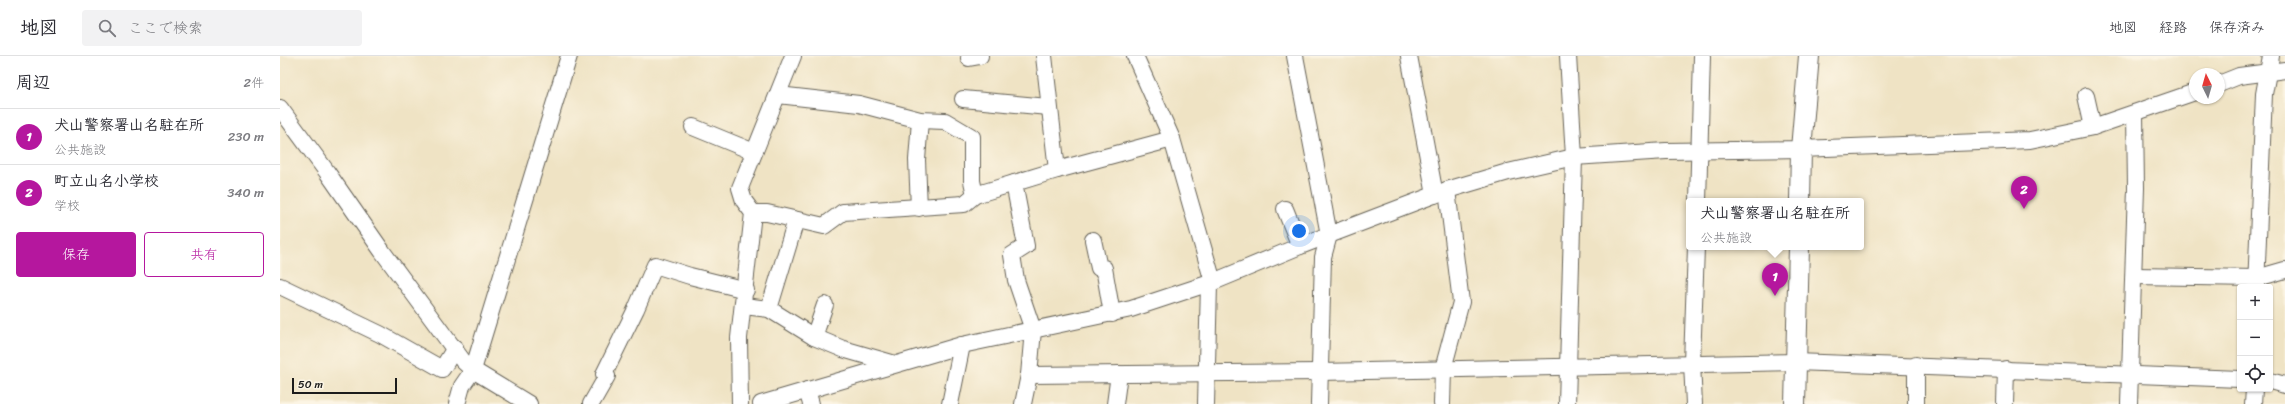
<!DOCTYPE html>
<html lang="ja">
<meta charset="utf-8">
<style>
body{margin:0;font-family:Sriracha,"Klee One",sans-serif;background:#f2f2f3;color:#2b2b33}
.controls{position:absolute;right:12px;bottom:12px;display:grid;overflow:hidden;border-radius:4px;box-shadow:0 1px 3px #0004}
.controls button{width:36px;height:36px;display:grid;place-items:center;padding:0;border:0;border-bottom:1px solid #e1e1e2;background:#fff;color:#2b2b33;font:20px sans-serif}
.compass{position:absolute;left:1909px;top:12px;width:36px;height:36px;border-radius:50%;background:#fff;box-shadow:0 1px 3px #0004;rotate:355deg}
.scale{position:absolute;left:12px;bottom:10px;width:105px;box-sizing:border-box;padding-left:4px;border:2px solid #1c1c1c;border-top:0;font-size:11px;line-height:14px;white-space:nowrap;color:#1c1c1c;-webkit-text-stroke:3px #fcf5e5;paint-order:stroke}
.you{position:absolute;left:1019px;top:175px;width:14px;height:14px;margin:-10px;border:3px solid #fff;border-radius:50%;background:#1a73e8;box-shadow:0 0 0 6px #1a73e833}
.badge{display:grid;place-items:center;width:26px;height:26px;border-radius:50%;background:#b5179e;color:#fff;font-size:13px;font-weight:700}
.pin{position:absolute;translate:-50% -33px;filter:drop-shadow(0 1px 2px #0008)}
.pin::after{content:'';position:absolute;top:21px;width:14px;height:12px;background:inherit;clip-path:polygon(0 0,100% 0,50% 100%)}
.popup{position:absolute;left:1406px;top:142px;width:178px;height:52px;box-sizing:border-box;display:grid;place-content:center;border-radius:4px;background:#fff;filter:drop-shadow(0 1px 3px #0005);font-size:13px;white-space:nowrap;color:#7c7c81}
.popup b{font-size:15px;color:#2b2b33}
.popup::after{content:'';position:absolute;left:50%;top:100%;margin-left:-8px;border:8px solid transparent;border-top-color:#fff}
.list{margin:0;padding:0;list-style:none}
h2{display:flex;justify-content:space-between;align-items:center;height:52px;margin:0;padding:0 16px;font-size:17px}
h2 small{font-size:13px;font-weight:400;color:#7c7c81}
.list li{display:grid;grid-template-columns:26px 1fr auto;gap:12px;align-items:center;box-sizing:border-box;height:56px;padding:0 16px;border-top:1px solid #e1e1e2}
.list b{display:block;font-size:15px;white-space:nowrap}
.list p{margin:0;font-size:13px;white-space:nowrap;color:#7c7c81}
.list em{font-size:13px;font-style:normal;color:#7c7c81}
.actions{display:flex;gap:8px;padding:12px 16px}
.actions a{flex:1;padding:9px 0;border:1px solid #b5179e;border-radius:4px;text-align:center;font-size:14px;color:#b5179e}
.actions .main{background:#b5179e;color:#fff}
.icon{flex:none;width:22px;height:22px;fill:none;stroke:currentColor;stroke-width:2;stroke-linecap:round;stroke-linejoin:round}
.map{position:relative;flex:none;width:2005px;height:348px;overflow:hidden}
header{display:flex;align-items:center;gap:24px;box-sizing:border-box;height:56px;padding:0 20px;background:#fff;border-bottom:1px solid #e1e1e2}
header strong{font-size:19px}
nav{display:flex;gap:22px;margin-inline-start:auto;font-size:14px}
.search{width:280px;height:36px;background:#f2f2f3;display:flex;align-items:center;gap:10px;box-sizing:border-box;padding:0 14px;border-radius:4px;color:#7c7c81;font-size:15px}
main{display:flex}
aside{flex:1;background:#fff}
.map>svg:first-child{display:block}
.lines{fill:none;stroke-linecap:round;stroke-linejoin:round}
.minor-casing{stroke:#666257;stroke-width:18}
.major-casing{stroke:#666257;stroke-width:22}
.minor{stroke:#fff;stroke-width:16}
.major{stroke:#fff;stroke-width:20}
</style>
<header>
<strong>地図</strong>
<div class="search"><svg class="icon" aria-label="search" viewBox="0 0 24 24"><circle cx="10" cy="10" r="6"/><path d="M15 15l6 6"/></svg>ここで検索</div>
<nav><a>地図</a><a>経路</a><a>保存済み</a></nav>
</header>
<main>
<aside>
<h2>周辺<small>2件</small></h2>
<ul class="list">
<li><span class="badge">1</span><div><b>犬山警察署山名駐在所</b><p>公共施設</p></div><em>230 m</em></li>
<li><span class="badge">2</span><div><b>町立山名小学校</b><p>学校</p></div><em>340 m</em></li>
</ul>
<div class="actions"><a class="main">保存</a><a>共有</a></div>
</aside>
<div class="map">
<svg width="2005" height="348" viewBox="0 0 2005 348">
<rect width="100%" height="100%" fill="#fcf5e5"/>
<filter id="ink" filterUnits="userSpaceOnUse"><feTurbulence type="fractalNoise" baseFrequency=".025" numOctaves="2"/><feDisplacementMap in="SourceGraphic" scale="8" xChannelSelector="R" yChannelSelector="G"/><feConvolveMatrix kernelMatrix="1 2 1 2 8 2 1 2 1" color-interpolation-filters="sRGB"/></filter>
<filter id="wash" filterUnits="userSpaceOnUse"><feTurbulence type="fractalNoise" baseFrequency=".012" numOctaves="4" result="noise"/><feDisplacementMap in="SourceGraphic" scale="16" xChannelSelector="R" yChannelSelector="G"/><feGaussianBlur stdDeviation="0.9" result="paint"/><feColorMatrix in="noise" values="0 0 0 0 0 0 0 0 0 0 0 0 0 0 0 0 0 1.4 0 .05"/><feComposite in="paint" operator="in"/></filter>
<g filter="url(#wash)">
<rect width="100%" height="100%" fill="#efe3c4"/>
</g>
<g filter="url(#ink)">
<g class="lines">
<!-- minor casing -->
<g class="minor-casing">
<g id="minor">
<path d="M764,0L777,114"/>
<path d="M855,0L892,83L933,226"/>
<path d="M1015,0L1049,179L1043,201L1039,348"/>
<path d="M1129,0L1155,139"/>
<path d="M689,2L700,0"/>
<path d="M1939,28L1959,20L2005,14"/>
<path d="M498,39L579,48L640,64L665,65L692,81V125L695,139"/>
<path d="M1806,40L1813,71"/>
<path d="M683,43L768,51"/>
<path d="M0,52L47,116L102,195L183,305L193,314L249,348"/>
<path d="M413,71L474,96"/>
<path d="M734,127L746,190L732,199L736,224L753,274L749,319L743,348"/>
<path d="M1418,145L1422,0"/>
<path d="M639,152L637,104L640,64"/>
<path d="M1005,153L1020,190"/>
<path d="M473,157H487L544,170L563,156L684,148L695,139L777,114L892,83"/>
<path d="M813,184L819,212H824L832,258"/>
<path d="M1854,220L1977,222L2005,214"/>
<path d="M0,230L100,278L162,313L175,292"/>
<path d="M1976,231L1984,38L1991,0"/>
<path d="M464,250L489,253L534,281L563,293L615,308"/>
<path d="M489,253L516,164"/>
<path d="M534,281L545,249"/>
<path d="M749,319L1040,316L1516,306L1960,323"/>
<path d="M1990,325L2005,329"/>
<path d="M527,334L531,348"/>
<path d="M177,348L182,330L193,314L289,0"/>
<path d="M311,348L327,320L324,318L356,253L375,209L410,220L466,234"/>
<path d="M460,348L459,282L473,157L464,145L460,132L513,0"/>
<path d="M481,348L682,289L851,253L933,226L1020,190L1167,134L1228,116L1294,101L1386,95L1521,93L1750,84L1813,71L1915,36"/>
<path d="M670,348L682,289"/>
<path d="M835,348L839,318"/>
<path d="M926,348L929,228"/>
<path d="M1162,348L1163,313L1181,246L1167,134"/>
<path d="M1287,348L1294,101L1288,0"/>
<path d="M1414,348L1412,307L1416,191"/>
<path d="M1636,348V309"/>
<path d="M1725,348L1726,313"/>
<path d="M1849,348L1856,132L1855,57"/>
<path d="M1973,348L1974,333"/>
</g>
</g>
<!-- major casing -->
<g class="major-casing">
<g id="major">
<path d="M1520,145L1521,93L1529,0"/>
<path d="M1515,348L1519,191"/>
</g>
</g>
<!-- minor -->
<use href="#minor" class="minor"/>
<!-- major -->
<use href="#major" class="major"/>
</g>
</g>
</svg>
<div class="controls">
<button>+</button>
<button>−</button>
<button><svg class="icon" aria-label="locate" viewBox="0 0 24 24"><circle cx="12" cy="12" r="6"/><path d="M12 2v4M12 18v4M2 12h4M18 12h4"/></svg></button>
</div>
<svg class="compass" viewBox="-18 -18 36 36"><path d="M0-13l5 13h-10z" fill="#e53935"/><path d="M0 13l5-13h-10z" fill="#7c7c81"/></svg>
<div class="scale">50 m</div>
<div class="you"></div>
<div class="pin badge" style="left:1495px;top:240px">1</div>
<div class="popup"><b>犬山警察署山名駐在所</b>公共施設</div>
<div class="pin badge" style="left:1744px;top:153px">2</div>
</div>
</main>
